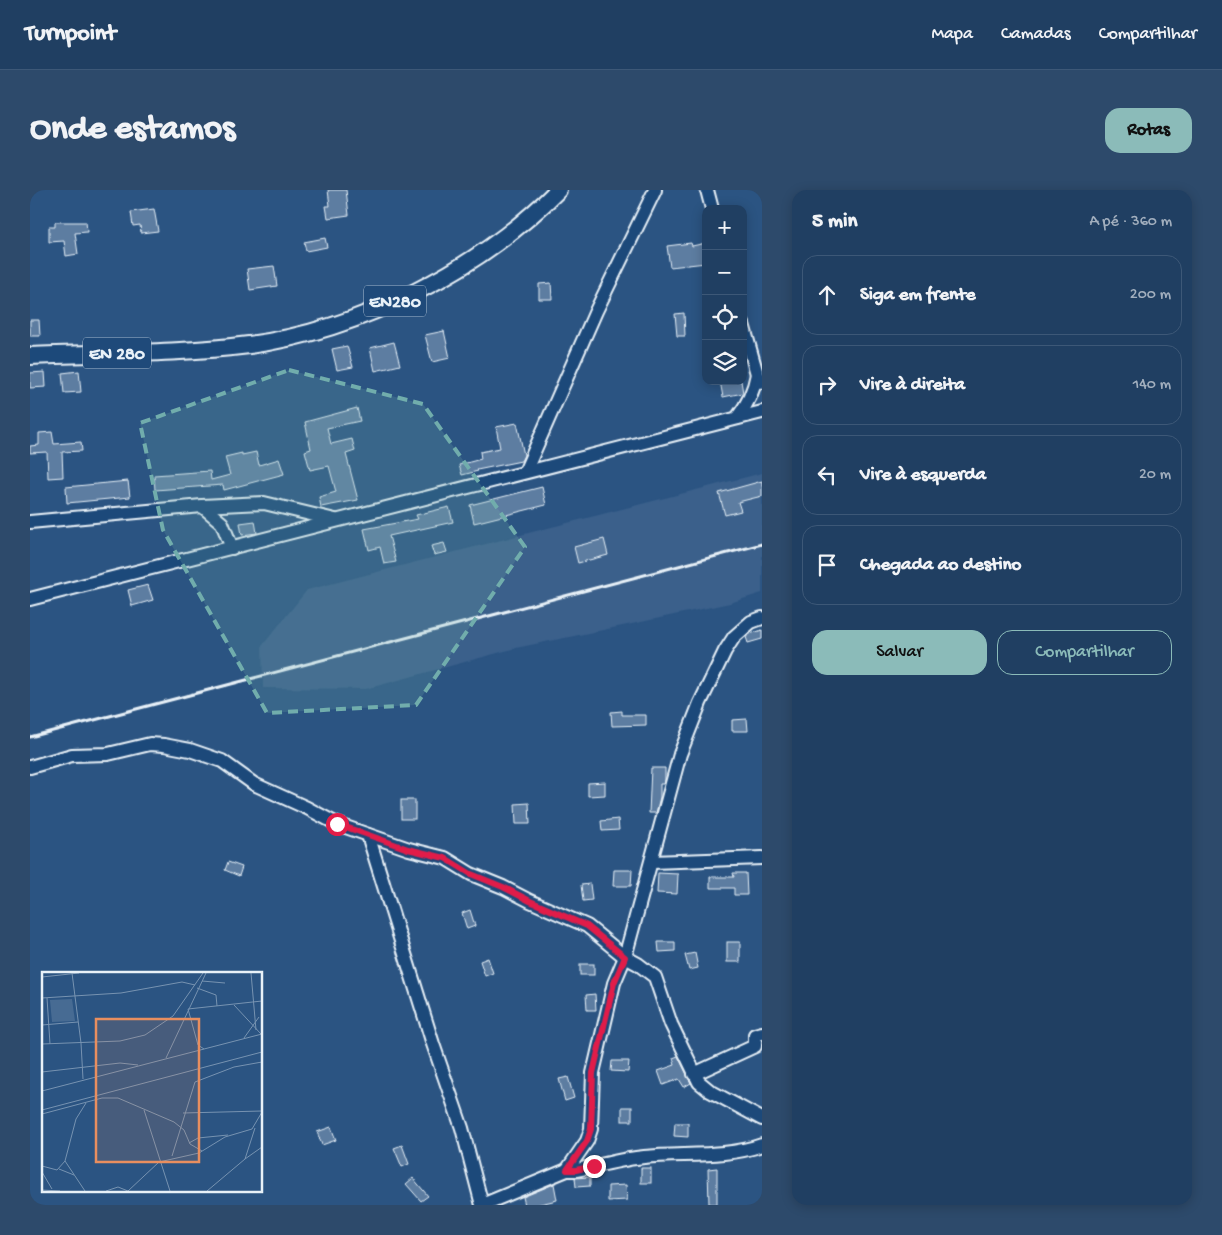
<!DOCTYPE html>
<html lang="pt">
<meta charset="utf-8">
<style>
body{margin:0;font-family:"Gochi Hand",sans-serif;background:#2d4a6b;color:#f1f3f6}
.controls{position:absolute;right:15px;top:15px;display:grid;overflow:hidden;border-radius:10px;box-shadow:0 2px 12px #0003}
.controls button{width:45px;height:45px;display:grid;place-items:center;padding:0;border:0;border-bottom:1px solid #3d5877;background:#203f62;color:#f1f3f6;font:25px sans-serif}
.stop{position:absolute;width:15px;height:15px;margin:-11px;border:4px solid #e11d48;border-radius:50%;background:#fff}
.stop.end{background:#e11d48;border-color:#fff;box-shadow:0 1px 5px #0008}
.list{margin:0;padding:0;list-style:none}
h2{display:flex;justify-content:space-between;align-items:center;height:65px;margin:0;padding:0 20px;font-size:21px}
h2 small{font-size:16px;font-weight:400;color:#a2afbe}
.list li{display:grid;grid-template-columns:32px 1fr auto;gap:15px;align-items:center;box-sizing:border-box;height:80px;margin:0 10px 10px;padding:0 10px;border:1px solid #3d5877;border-radius:15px}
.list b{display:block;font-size:19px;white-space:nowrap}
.list em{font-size:16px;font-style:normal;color:#a2afbe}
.actions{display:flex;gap:10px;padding:15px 20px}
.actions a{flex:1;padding:11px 0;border:1px solid #8bbbb9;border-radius:15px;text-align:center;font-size:18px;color:#8bbbb9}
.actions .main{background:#8bbbb9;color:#111}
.icon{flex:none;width:28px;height:28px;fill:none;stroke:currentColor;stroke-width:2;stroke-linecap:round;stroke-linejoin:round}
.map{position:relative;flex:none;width:732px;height:1015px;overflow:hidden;border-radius:15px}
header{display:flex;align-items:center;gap:30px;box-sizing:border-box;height:70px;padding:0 25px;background:#203f62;border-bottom:1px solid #3d5877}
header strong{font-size:24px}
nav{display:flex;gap:28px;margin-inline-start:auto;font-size:18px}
.intro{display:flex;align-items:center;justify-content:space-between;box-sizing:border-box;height:120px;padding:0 30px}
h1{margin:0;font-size:35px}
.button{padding:12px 22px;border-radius:15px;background:#8bbbb9;color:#111;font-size:18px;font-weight:700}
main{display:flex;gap:30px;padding:0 30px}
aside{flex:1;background:#203f62;border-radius:15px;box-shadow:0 2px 12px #0003}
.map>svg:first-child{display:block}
.built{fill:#3a608b}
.building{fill:#5d7da1;stroke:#e8f1f8}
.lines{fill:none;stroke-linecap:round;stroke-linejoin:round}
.minor-casing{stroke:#e8f1f8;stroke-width:16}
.major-casing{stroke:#e8f1f8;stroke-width:20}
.minor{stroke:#1f4a7a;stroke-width:12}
.major{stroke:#1f4a7a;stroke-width:16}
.rail{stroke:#e8f1f8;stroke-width:3}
.route{stroke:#e11d48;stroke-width:6}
.marked{fill:#71adac;fill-opacity:0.2;stroke:#71adac;stroke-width:4;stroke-dasharray:10 6;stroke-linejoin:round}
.labels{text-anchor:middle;stroke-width:4.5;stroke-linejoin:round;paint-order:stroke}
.shield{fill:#1f4a7a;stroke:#acbfd2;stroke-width:1}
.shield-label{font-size:18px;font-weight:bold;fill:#e8f1f8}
.inset-road{fill:none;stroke:#7793b1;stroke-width:1}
.view{fill:#e88e5f;fill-opacity:0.15;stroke:#e88e5f;stroke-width:2.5}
.inset-edge{fill:none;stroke:#e8f1f8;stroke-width:2.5}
</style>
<header>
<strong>Turnpoint</strong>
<nav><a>Mapa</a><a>Camadas</a><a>Compartilhar</a></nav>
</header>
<div class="intro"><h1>Onde estamos</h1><a class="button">Rotas</a></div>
<main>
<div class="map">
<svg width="732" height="1015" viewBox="0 0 732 1015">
<rect width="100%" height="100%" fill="#2b5482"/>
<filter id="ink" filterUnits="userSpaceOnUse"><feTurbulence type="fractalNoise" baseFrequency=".02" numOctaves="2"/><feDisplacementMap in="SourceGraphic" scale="10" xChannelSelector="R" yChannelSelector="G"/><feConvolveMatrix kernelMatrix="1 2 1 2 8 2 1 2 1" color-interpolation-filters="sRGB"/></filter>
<g filter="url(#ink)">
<!-- built -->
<path class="built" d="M732,283V403L700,413L602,434L486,458L336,499L233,498L232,456L277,400Z"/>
<!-- building -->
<g class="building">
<path d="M298,0H316L319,25L298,28L296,16H300Z"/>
<path d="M124,19L128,41L111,43L110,35L103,36L101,22Z"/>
<path d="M25,32H56L57,42L45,43L48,64L36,66L34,51L19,52V37H25Z"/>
<path d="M295,48L297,57L276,61L274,52Z"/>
<path d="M661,53L662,56L676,53V73L640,77L637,56Z"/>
<path d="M244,76L247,96L220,100L217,79Z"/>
<path d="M521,93L522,109H509V94Z"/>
<path d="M654,123L655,146H647L645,124Z"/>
<path d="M0,130H9L10,146H0Z"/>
<path d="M414,141L420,168L402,172L395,145Z"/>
<path d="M364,152L370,175L345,181L340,158Z"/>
<path d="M317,156L323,177L307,180L302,159Z"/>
<path d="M49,181L51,202L34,203L32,183Z"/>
<path d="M15,182L16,197L0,198V183Z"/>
<path d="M690,191H711L713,203L693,207Z"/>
<path d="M327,218L330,231L297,238L301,254L322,249L325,261L316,264L328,310L291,317L289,307L306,302L299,276L280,280L275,261L281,259L275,232Z"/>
<path d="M487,233L494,265L491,271L447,280L448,281L432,285L429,275L451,269L450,262L470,258L466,237Z"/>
<path d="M22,242L24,254L51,252L52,261L32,262L33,287L18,288L17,262L0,263V256L9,255V243Z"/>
<path d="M226,262L229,275L249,269L254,284L194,300L193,295L125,300L124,285L180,281L181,290L200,285L195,267L212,263V265Z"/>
<path d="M98,291L100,307L37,313L36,297Z"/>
<path d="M732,291V306L708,312L711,321L695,325L689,303Z"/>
<path d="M512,297L516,315L444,333L440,315Z"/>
<path d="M419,317L423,332L359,346L366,372L354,374L350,357L339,360L334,339L388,329L386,325Z"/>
<path d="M225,331L227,343L212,345L210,333Z"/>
<path d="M574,349L578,365L548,373L544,357Z"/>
<path d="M414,353L417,362L404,365L401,356Z"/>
<path d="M118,395L123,410L102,416L98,400Z"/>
<path d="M732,440V449L718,453L716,447L720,444Z"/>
<path d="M592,521V525H616V535L582,536L581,522Z"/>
<path d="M717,529L718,541H702V530Z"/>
<path d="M621,578H635V590L633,594H630V607L626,623H619Z"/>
<path d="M575,592V605L558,606V593Z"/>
<rect x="371" y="610" width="14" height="19"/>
<path d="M499,613L500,634H486L485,614Z"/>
<path d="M588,629L589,640L572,641L571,631Z"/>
<path d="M198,672L212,677L209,686L195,680Z"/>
<path d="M584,680H602L601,696H583Z"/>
<path d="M628,683L648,684L647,704L627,703Z"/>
<path d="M703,683H716L717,705H704V698H680V687H704Z"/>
<path d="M560,694L562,710L553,711L551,695Z"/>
<path d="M440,720L445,736L437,739L432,723Z"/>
<path d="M628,752H645V761L629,762Z"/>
<rect x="697" y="752" width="13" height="20"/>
<path d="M665,763L668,778L659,780L655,765Z"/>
<path d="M458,768L463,783L455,786L450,771Z"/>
<rect x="550" y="774" width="14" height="11"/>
<path d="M565,804L566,820H557L556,805Z"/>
<path d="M648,866L661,893L654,897L649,889L633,895L628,881L645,875L643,868Z"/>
<path d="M582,871H599L598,882L581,881Z"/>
<path d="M538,887L544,908L535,911L529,889Z"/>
<rect x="592" y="917" width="10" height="14"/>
<path d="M645,933H658V947L644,946Z"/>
<path d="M301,937L306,950L292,955L287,942Z"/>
<path d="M372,955L379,974L372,977L364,958Z"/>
<rect x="611" y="978" width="10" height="15"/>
<path d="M687,978V1014H679L678,979Z"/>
<path d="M560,987V996L546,997L545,988Z"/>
<path d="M383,988L398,1006L391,1011L376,994Z"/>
<path d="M524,994L527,1010L506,1015H495L493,1007Z"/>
<path d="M596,995L597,1010L578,1011V996Z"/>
</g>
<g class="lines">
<!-- minor casing -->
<g class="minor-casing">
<g id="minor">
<path d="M677,0L682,19"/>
<path d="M713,134L727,184L732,192"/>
<path d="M707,228C718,214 724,201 727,184"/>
<path d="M495,282L566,121L625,0"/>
<path d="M172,316L192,333L202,358"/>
<path d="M0,332L172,316L234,313L305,330"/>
<path d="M0,409L732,222"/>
<path d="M0,577L42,565L78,564L120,554L134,555L160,560L192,571L224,594L277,618L307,634L379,659L415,668L441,684L473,697L500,711L557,736L595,767L608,774L625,787L641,834L669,892L680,901L732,929"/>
<path d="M338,645L403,854L432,938L452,1015"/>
<path d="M622,672L732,668"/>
<path d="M664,884L725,856V845L732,843"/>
<path d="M537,980L557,951L561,939L563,883L567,866L584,793L595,767L650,564L670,513L695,461L704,447L721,432L732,428"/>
<path d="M452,1015L537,980H546C569,976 591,969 614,967C653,963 695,968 732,955"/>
</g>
</g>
<!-- major casing -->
<g class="major-casing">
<path id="major" d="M0,166C72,163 148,164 219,155C330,140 449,80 528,0"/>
</g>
<!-- minor -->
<use href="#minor" class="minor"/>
<!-- major -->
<use href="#major" class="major"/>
<!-- rail -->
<path class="rail" d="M0,547L732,354"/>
</g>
</g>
<g class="lines" filter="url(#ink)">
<!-- route -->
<path class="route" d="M307,634L378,659L415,668L441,684L473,697L500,711L557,736L595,767L584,793L563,883L561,939L557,951L537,980H546L564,976"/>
</g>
<!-- marked area -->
<path class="marked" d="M259,180L393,214L495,357L386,515L237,523L133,340L110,233Z"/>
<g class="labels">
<!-- shield labels -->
<g class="shield">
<rect x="334" y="95.5" width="62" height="31" rx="4"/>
<rect x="53" y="147.5" width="68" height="31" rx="4"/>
</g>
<g class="shield-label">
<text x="365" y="117">EN280</text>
<text x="87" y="169">EN 280</text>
</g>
</g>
<!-- overview -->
<g transform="translate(12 782)">
<rect width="220" height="220" fill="#2b5482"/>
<path d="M30,27L33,49L10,50L8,28Z" fill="#476b93"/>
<path class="inset-road" d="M30,1L39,71M209,1L214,58M0,5L37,1M160,9L183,11M155,16L174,23L175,34M0,26L79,21L140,10L153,13M5,26L8,72M192,33L219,62M0,53L36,50M202,66L217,45M39,71L41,107M0,72L78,69L103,63L131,44L161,1M162,77L156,73L146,37L220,29M124,86L164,1M0,100L78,91L96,93M0,119L220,62M0,138L220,80M102,138L128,219M141,141L220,139M0,142L60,126H76L132,150L142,158L148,172L160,179M147,171L156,166L186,163M130,184L153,110L192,95L220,90M203,187L220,175M0,194L15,198L23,189M17,197L32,203M0,200L10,217M0,218L18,219M43,219L23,189L34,147L44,131M64,219L76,215L86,219M86,219L117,190L157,181L183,165L210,157L220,140M165,219L203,187L213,156"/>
<path class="view" d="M54,47H157V190H54Z"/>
<rect width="220" height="220" class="inset-edge"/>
</g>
</svg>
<div class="controls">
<button>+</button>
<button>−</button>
<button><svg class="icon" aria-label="locate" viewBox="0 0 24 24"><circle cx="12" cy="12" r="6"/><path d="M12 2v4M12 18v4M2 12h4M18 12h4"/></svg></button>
<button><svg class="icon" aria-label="layers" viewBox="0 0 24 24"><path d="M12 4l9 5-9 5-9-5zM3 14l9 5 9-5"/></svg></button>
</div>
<div class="stop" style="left:307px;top:634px"></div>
<div class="stop end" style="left:564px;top:976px"></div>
</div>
<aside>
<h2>5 min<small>A pé · 360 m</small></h2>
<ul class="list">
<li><svg class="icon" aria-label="ahead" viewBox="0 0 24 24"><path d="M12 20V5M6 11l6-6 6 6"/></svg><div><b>Siga em frente</b></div><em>200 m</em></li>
<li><svg class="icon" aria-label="right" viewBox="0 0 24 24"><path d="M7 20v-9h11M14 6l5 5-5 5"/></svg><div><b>Vire à direita</b></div><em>140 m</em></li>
<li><svg class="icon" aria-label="left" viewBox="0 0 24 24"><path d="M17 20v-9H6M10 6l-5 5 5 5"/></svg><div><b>Vire à esquerda</b></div><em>20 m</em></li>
<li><svg class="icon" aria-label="arrive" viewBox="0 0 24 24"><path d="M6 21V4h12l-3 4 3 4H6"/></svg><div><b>Chegada ao destino</b></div></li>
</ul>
<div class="actions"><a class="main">Salvar</a><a>Compartilhar</a></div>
</aside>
</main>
